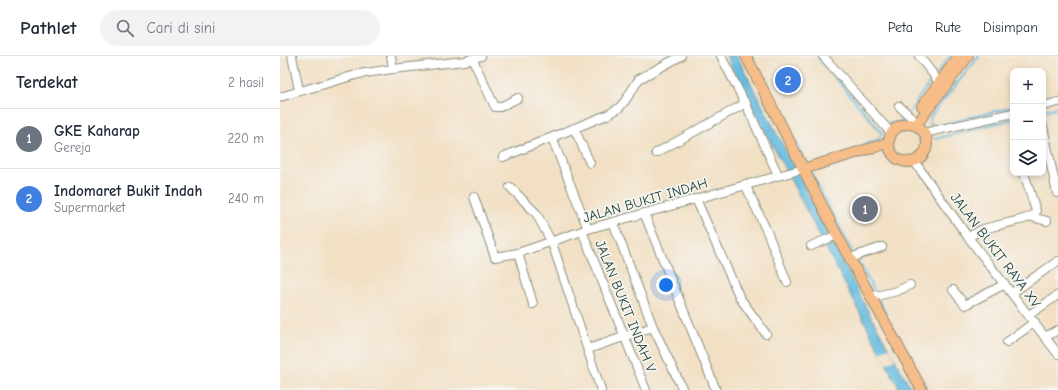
<!DOCTYPE html>
<html lang="id">
<meta charset="utf-8">
<style>
body{margin:0;font-family:"Comic Neue",sans-serif;background:#f2f2f3;color:#1f2937}
.controls{position:absolute;right:12px;top:12px;display:grid;overflow:hidden;border-radius:8px;box-shadow:0 2px 6px #0003}
.controls button{width:36px;height:36px;display:grid;place-items:center;padding:0;border:0;border-bottom:1px solid #e0e1e3;background:#fff;color:#1f2937;font:20px sans-serif}
.you{position:absolute;left:386px;top:229px;width:14px;height:14px;margin:-10px;border:3px solid #fff;border-radius:50%;background:#1a73e8;box-shadow:0 0 0 6px #1a73e833}
.badge{display:grid;place-items:center;width:26px;height:26px;border-radius:50%;background:#d1495b;color:#fff;font-size:13px;font-weight:700}
.pin{position:absolute;translate:-50% -50%;border:2px solid #fff;box-shadow:0 1px 4px #0006}
.list{margin:0;padding:0;list-style:none}
h2{display:flex;justify-content:space-between;align-items:center;height:52px;margin:0;padding:0 16px;font-size:17px}
h2 small{font-size:13px;font-weight:400;color:#747a83}
.list li{display:grid;grid-template-columns:26px 1fr auto;gap:12px;align-items:center;box-sizing:border-box;height:60px;padding:0 16px;border-top:1px solid #e0e1e3}
.list b{display:block;font-size:15px;white-space:nowrap}
.list p{margin:0;font-size:13px;white-space:nowrap;color:#747a83}
.list em{font-size:13px;font-style:normal;color:#747a83}
.icon{flex:none;width:22px;height:22px;fill:none;stroke:currentColor;stroke-width:2;stroke-linecap:round;stroke-linejoin:round}
.map{position:relative;flex:none;width:778px;height:334px;overflow:hidden}
header{display:flex;align-items:center;gap:24px;box-sizing:border-box;height:56px;padding:0 20px;background:#fff;border-bottom:1px solid #e0e1e3}
header strong{font-size:19px}
nav{display:flex;gap:22px;margin-inline-start:auto;font-size:14px}
.search{width:280px;height:36px;background:#f2f2f3;display:flex;align-items:center;gap:10px;box-sizing:border-box;padding:0 14px;border-radius:22px;color:#747a83;font-size:15px}
main{display:flex}
aside{flex:1;background:#fff}
.map>svg:first-child{display:block}
.water{fill:#61badf;stroke:#407c8a}
.pier{fill:#f2e0c5}
.lines{fill:none;stroke-linecap:round;stroke-linejoin:round}
.stream{stroke:#61badf;stroke-width:2}
.minor-casing{stroke:#888e7c;stroke-width:10}
.major-casing{stroke:#888e7c;stroke-width:12}
.minor{stroke:#fff;stroke-width:8}
.major{stroke:#f7bd88;stroke-width:10}
.labels{text-anchor:middle;stroke-width:3.5;stroke-linejoin:round;paint-order:stroke}
.street-label{font-size:14px;fill:#1f3d34;stroke:#f6f6f2}
</style>
<header>
<strong>Pathlet</strong>
<div class="search"><svg class="icon" aria-label="search" viewBox="0 0 24 24"><circle cx="10" cy="10" r="6"/><path d="M15 15l6 6"/></svg>Cari di sini</div>
<nav><a>Peta</a><a>Rute</a><a>Disimpan</a></nav>
</header>
<main>
<aside>
<h2>Terdekat<small>2 hasil</small></h2>
<ul class="list">
<li><span class="badge" style="background:#6b7280">1</span><div><b>GKE Kaharap</b><p>Gereja</p></div><em>220 m</em></li>
<li><span class="badge" style="background:#3f7fe0">2</span><div><b>Indomaret Bukit Indah</b><p>Supermarket</p></div><em>240 m</em></li>
</ul>
</aside>
<div class="map">
<svg width="778" height="334" viewBox="0 0 778 334">
<rect width="100%" height="100%" fill="#f6f6f2"/>
<filter id="ink" filterUnits="userSpaceOnUse"><feTurbulence type="fractalNoise" baseFrequency=".025" numOctaves="2"/><feDisplacementMap in="SourceGraphic" scale="8" xChannelSelector="R" yChannelSelector="G"/><feConvolveMatrix kernelMatrix="1 2 1 2 8 2 1 2 1" color-interpolation-filters="sRGB"/></filter>
<filter id="wash" filterUnits="userSpaceOnUse"><feTurbulence type="fractalNoise" baseFrequency=".012" numOctaves="4" result="noise"/><feDisplacementMap in="SourceGraphic" scale="16" xChannelSelector="R" yChannelSelector="G"/><feGaussianBlur stdDeviation="0.9" result="paint"/><feColorMatrix in="noise" values="0 0 0 0 0 0 0 0 0 0 0 0 0 0 0 0 0 1.4 0 .05"/><feComposite in="paint" operator="in"/></filter>
<g filter="url(#wash)">
<rect width="100%" height="100%" fill="#f2e0c5"/>
<!-- water -->
<path class="water" d="M446,0H457L588,255L632,334H620Z"/>
<!-- pier -->
<path class="pier" d="M609,292L615,303L606,308L600,296Z"/>
<g class="lines">
<!-- stream -->
<g class="stream">
<path d="M699,0L650,61V68L656,70L733,51"/>
<path d="M538,1L602,77L598,84L583,89"/>
<path d="M656,19L670,0"/>
<path d="M763,43L778,39"/>
<path d="M763,55L778,51"/>
<path d="M629,56L653,22"/>
<path d="M608,68L619,66L626,59"/>
<path d="M507,69L527,108"/>
<path d="M655,83L733,63"/>
<path d="M530,115L574,198"/>
<path d="M576,202L596,238"/>
<path d="M598,242L606,258"/>
</g>
</g>
</g>
<g filter="url(#ink)">
<g class="lines">
<!-- minor casing -->
<g class="minor-casing">
<g id="minor">
<path d="M12,0L19,34"/>
<path d="M111,0L113,13L184,5L201,0"/>
<path d="M441,0L470,57L498,119"/>
<path d="M543,0L611,77"/>
<path d="M639,0L659,26"/>
<path d="M193,4L215,51H220L238,42"/>
<path d="M0,41L79,18L113,13"/>
<path d="M619,50L633,63"/>
<path d="M763,50L778,46"/>
<path d="M763,71L777,137"/>
<path d="M294,72L310,107"/>
<path d="M644,77L733,57"/>
<path d="M272,82L308,173"/>
<path d="M376,97L466,47"/>
<path d="M223,101L327,59L339,52L345,45L359,23L401,0"/>
<path d="M634,105L688,181L778,298"/>
<path d="M465,128L488,178L507,226"/>
<path d="M230,131L256,157L272,187L321,334"/>
<path d="M194,141L215,201L238,197L308,173L523,113"/>
<path d="M416,143L460,242L486,278"/>
<path d="M364,157L436,334"/>
<path d="M752,161L767,165"/>
<path d="M333,166L373,271L403,334"/>
<path d="M302,175L366,334"/>
<path d="M688,181L703,173L744,163L755,158L756,155L744,117"/>
<path d="M531,190L557,179"/>
<path d="M238,197L253,248"/>
<path d="M570,202L602,191"/>
<path d="M673,234L685,249L725,228"/>
<path d="M732,237L778,205"/>
<path d="M592,241L617,235L630,229"/>
<path d="M749,259L778,239"/>
<path d="M765,281L778,274"/>
<path d="M727,286L755,266"/>
<path d="M308,293L373,271"/>
</g>
</g>
<!-- major casing -->
<g class="major-casing">
<g id="major">
<path d="M466,0L557,179L642,334"/>
<path d="M642,50L679,0"/>
<circle cx="628" cy="87" r="19"/>
<path d="M636,69L688,0"/>
<path d="M523,113L608,87"/>
</g>
</g>
<!-- minor -->
<use href="#minor" class="minor"/>
<!-- major -->
<use href="#major" class="major"/>
</g>
</g>
<g class="labels">
<!-- street labels -->
<g class="street-label">
<text transform="translate(365 144) rotate(-16)" y="5">JALAN BUKIT INDAH</text>
<text transform="translate(716 194) rotate(53)" y="5">JALAN BUKIT RAYA XV</text>
<text transform="translate(346 250) rotate(68)" y="5">JALAN BUKIT INDAH V</text>
</g>
</g>
</svg>
<div class="controls">
<button>+</button>
<button>−</button>
<button><svg class="icon" aria-label="layers" viewBox="0 0 24 24"><path d="M12 4l9 5-9 5-9-5zM3 14l9 5 9-5"/></svg></button>
</div>
<div class="you"></div>
<div class="pin badge" style="left:585px;top:153px;background:#6b7280">1</div>
<div class="pin badge" style="left:508px;top:24px;background:#3f7fe0">2</div>
</div>
</main>
